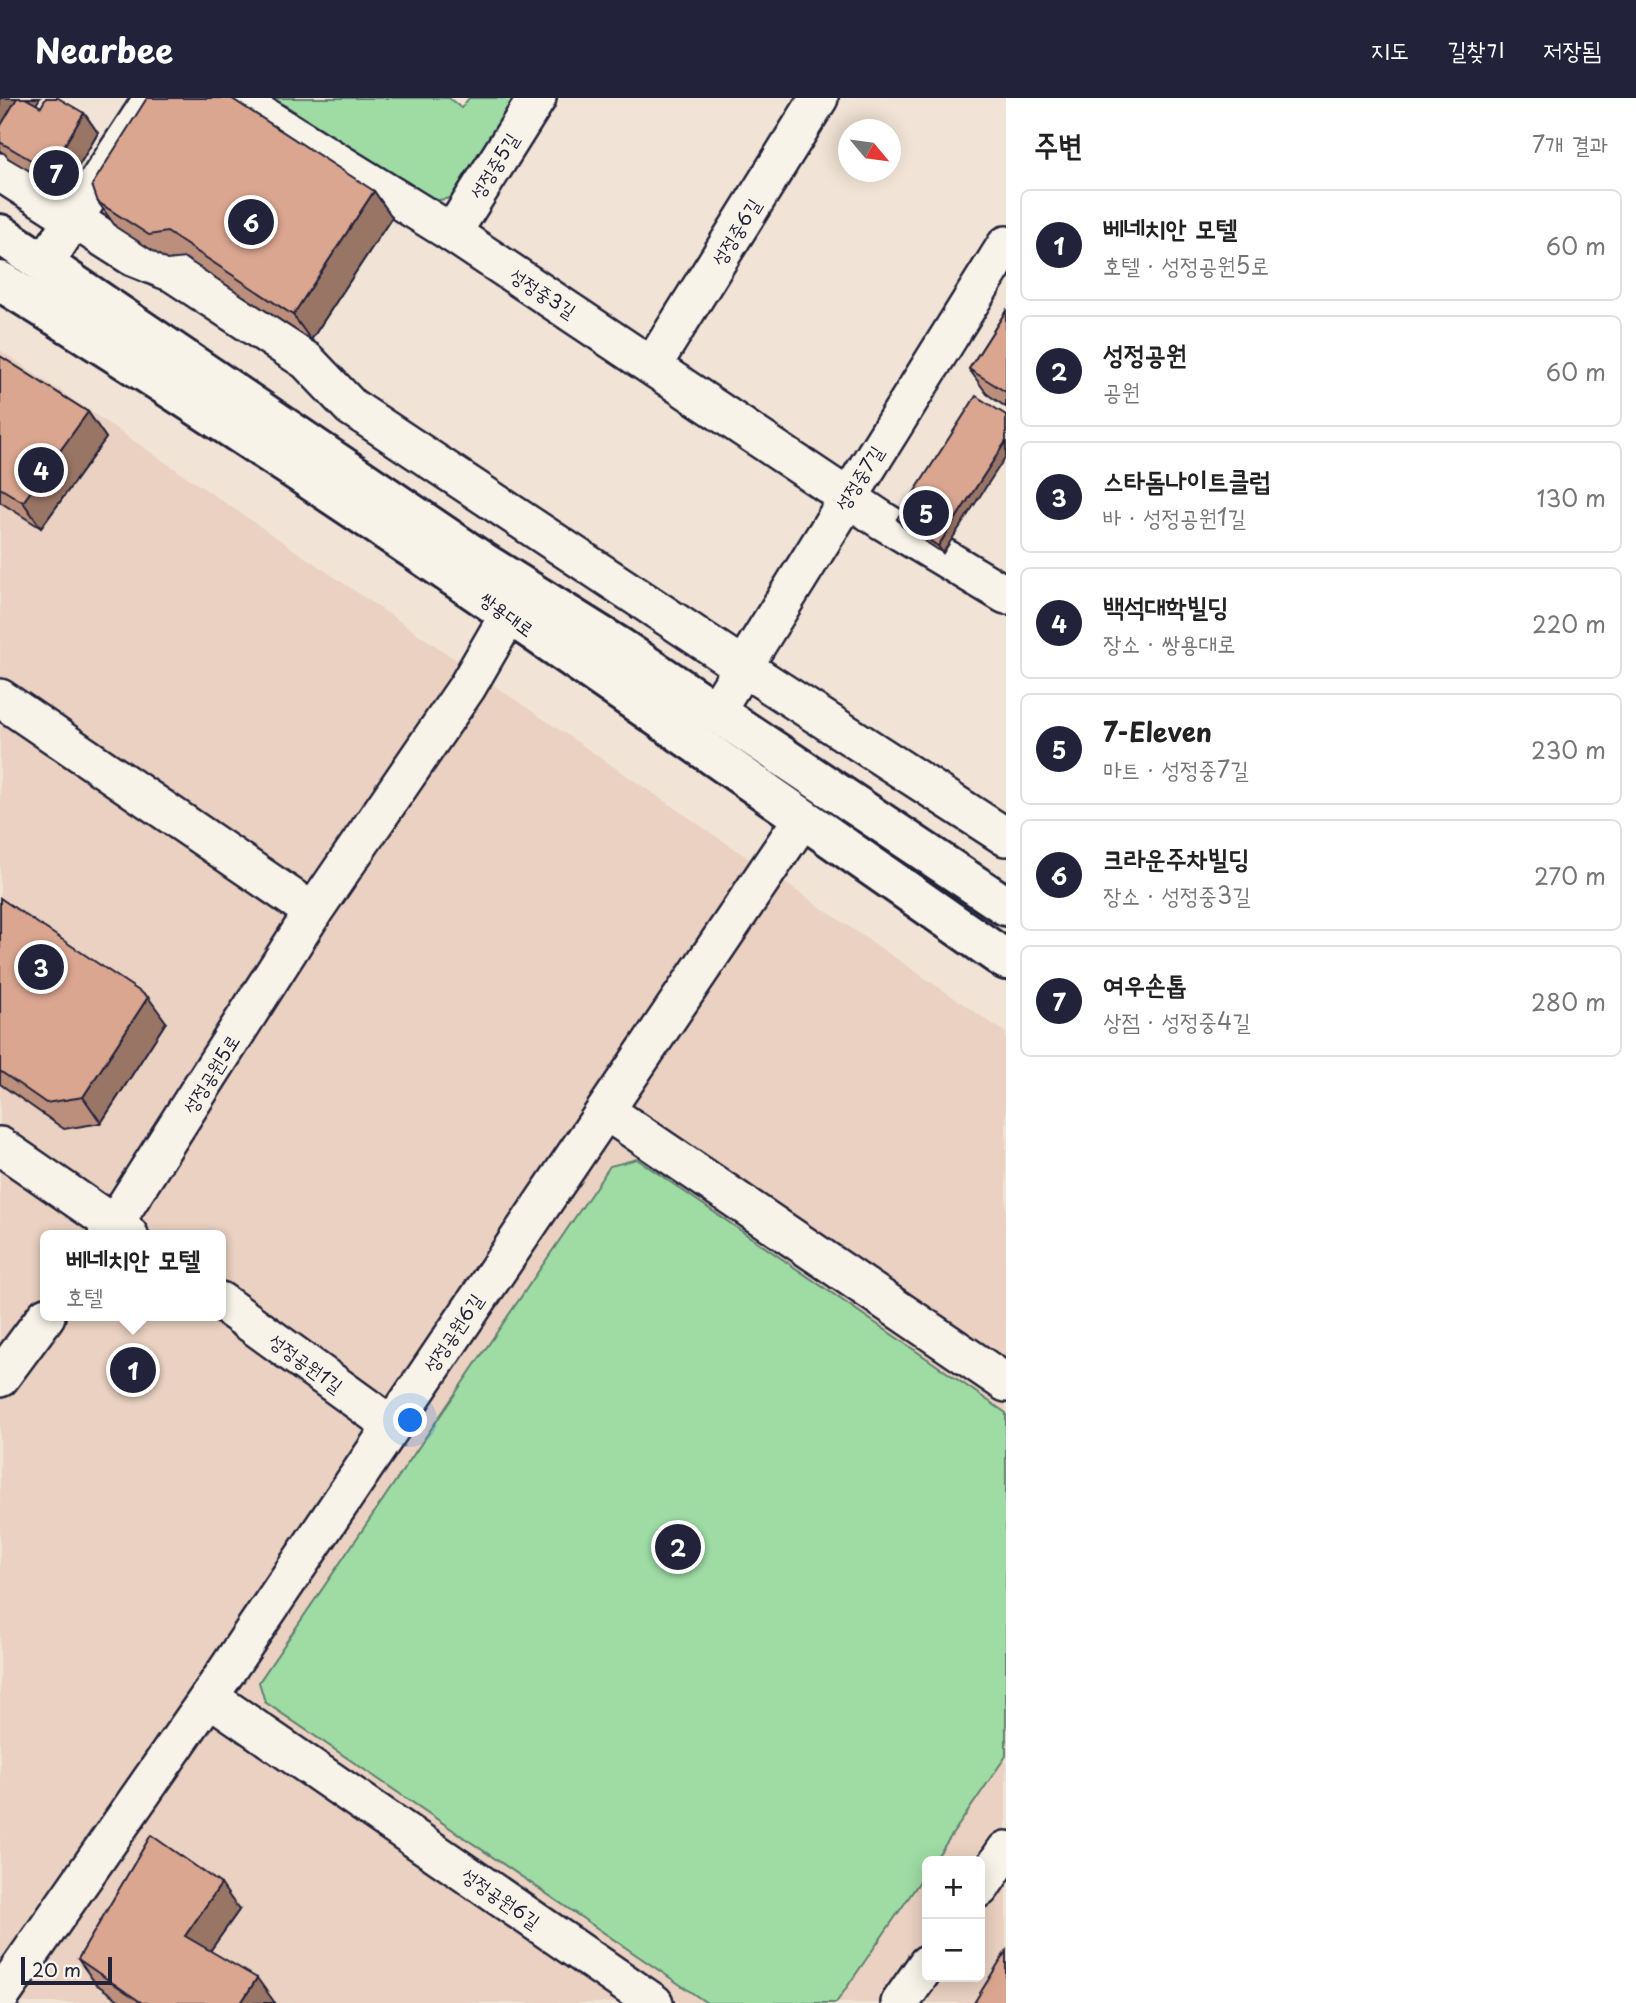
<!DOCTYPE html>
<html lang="ko">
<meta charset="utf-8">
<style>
body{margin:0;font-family:"Playpen Sans","Poor Story",sans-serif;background:#f2f2f2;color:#222}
.controls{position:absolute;right:21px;bottom:21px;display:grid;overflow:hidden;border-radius:10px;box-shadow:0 4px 18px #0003}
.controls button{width:63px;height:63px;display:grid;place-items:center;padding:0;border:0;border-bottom:2px solid #e0e0e0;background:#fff;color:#222;font:35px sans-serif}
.compass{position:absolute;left:838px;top:21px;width:63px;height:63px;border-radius:50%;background:#fff;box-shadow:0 4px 18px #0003;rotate:119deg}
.scale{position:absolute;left:21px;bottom:18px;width:91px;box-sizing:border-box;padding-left:7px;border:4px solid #22223b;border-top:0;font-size:19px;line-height:24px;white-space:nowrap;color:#22223b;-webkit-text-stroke:5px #f7f3e8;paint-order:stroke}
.you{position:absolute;left:411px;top:1323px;width:24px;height:24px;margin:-18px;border:5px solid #fff;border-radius:50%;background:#1a73e8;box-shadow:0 0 0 10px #1a73e833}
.badge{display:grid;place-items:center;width:46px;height:46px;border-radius:50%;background:#22223b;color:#fff;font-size:23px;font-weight:700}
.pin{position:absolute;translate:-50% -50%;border:4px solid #fff;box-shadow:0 2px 7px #0006}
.popup{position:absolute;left:40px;top:1132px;width:186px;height:91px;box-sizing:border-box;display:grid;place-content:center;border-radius:10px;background:#fff;filter:drop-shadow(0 2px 5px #0005);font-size:23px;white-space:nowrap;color:#767676}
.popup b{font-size:26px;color:#222}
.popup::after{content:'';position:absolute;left:50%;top:100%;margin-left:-14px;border:14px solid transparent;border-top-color:#fff}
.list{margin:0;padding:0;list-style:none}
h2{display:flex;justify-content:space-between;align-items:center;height:91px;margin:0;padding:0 28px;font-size:30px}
h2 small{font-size:23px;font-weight:400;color:#767676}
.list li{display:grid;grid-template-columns:46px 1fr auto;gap:21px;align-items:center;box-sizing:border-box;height:112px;margin:0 14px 14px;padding:0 14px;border:2px solid #e0e0e0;border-radius:10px}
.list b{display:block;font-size:26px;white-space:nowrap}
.list p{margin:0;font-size:23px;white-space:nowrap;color:#767676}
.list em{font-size:23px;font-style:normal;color:#767676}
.map{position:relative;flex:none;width:1006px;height:1905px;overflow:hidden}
header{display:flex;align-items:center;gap:42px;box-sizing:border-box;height:98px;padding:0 35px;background:#22223b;color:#fff}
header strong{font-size:33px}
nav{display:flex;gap:38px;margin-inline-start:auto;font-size:24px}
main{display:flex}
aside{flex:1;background:#fff}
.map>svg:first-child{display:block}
.built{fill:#ead1c1;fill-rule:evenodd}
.green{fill:#9edca4;stroke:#607f70;stroke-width:2}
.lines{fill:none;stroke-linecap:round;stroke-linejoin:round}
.minor-casing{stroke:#22223b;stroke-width:42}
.major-casing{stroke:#22223b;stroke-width:44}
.minor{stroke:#f7f3e8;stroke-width:37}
.major{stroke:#f7f3e8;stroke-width:38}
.wall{fill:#bc8f7c;stroke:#22223b;stroke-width:2}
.shaded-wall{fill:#997465;stroke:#22223b;stroke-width:2}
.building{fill:#dba690;stroke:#22223b;stroke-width:2}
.labels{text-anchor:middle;stroke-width:6;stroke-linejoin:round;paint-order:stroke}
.street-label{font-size:19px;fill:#22223b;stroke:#f7f3e8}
</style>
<header>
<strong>Nearbee</strong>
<nav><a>지도</a><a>길찾기</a><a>저장됨</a></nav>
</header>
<main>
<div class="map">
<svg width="1006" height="1905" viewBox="0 0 1006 1905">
<rect width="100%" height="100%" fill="#f1e4d6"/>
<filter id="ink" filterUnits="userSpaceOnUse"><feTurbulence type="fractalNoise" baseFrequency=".0143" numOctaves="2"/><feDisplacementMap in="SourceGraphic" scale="14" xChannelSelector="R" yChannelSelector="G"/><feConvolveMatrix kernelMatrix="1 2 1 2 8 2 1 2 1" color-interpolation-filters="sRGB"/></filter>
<g filter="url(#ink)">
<!-- built -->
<path class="built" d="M0,252L1006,935V1905H0ZM46,1137H220V1218H46ZM927,1763H980V1879H927Z"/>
<!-- green -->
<g class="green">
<path d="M274,0H449L461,10L469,0H514L451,100L433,103Z"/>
<path d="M637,1061L1006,1315V1658L934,1763H927V1773L836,1905H707L265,1604L259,1584L610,1068Z"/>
</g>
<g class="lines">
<!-- minor casing -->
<g class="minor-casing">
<g id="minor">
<path d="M234,0L452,135L883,423L1006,497"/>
<path d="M0,74L133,159L173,175L307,263L351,309L743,569L1006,739"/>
<path d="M452,135L537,0"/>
<path d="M44,166L153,0"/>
<path d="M652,268L819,0"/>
<path d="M0,600L313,814"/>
<path d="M715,614L1006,147"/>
<path d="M606,1013L1006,1285"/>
<path d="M0,1048L129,1137"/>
<path d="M107,1137L313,814L467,589L508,518"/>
<path d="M220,1203L391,1327"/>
<path d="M0,1280L46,1218"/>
<path d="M209,1599L654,1905"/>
<path d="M980,1790L1006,1752"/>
<path d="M0,1899L209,1599L803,720"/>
<path d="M900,1905L927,1866"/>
</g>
</g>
<!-- major casing -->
<g class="major-casing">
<g id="major">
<path d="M0,136L483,464L619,549L1006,808"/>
<path d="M0,183C345,395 674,631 1006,862"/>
</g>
</g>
<!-- minor -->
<use href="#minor" class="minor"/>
<!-- major -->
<use href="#major" class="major"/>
</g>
<!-- wall -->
<g class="wall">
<path d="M0,0L36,6L41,9L84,15L98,35L71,81L50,85L8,60L5,56L0,53Z"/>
<path d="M374,93L392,119L311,242L185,160L167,162L116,129L98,104Z"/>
<path d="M1006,213V309L987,296L969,271Z"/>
<path d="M0,258L88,314L106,340L41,430L0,404Z"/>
<path d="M1006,317L943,455L902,428L897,421Z"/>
<path d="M0,800L166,924L101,1025L64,1031L0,986Z"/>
<path d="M239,1812L210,1853L275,1905H123L96,1886L78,1861Z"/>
</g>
<!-- shaded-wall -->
<g class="shaded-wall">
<path d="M0,0H40L9,49L0,44Z"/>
<path d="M84,15L98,35L71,81L56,61Z"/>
<path d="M374,93L392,119L311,242L293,217Z"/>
<path d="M88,314L106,340L41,430L23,404Z"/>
<path d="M1006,343V358L943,455L938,448Z"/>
<path d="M148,899L166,924L101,1025L83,999Z"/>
<path d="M221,1786L239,1812L203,1863L185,1838Z"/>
<path d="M257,1880L275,1905H241Z"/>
</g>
<!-- building -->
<g class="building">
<path d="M17,0H25L41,9L46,0H58L84,15L56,61L36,65L0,44V29Z"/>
<path d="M147,0H231L374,93L293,217L167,134L149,137L98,104L92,87Z"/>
<path d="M1006,213V294L969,271Z"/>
<path d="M0,258L88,314L23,404L0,390Z"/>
<path d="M976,298L1006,317V343L938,448L897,421Z"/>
<path d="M0,800L148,899L83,999L46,1005L0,973Z"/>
<path d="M151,1737L221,1786L185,1838L257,1880L241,1905H142L78,1861Z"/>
<path d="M1006,1853V1905H974Z"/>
</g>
</g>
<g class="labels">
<!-- street labels -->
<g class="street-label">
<text transform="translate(494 68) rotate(-58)" y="7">성정중5길</text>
<text transform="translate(736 134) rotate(-58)" y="7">성정중6길</text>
<text transform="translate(543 195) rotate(33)" y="7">성정중3길</text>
<text transform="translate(859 380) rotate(-58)" y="7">성정중7길</text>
<text transform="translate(507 516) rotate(36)" y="7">쌍용대로</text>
<text transform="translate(211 976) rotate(-58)" y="7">성정공원5로</text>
<text transform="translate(453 1235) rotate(-56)" y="7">성정공원6길</text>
<text transform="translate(306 1265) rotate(36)" y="7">성정공원1길</text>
<text transform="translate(501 1800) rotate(35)" y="7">성정공원6길</text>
</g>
</g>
</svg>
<div class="controls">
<button>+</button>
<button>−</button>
</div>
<svg class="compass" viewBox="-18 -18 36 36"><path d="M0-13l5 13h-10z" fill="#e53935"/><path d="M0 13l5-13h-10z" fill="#767676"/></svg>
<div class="scale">20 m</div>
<div class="you"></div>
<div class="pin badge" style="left:133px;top:1272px">1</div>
<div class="popup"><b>베네치안 모텔</b>호텔</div>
<div class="pin badge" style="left:678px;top:1449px">2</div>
<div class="pin badge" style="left:41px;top:869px">3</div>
<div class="pin badge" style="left:41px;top:372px">4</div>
<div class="pin badge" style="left:926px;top:415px">5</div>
<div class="pin badge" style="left:251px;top:124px">6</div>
<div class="pin badge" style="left:56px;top:75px">7</div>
</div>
<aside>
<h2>주변<small>7개 결과</small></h2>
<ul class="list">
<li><span class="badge">1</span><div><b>베네치안 모텔</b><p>호텔 · 성정공원5로</p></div><em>60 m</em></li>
<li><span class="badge">2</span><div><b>성정공원</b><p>공원</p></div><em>60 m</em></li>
<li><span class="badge">3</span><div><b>스타돔나이트클럽</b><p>바 · 성정공원1길</p></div><em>130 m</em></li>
<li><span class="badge">4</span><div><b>백석대학빌딩</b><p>장소 · 쌍용대로</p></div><em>220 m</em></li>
<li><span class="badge">5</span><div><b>7-Eleven</b><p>마트 · 성정중7길</p></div><em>230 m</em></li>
<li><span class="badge">6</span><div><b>크라운주차빌딩</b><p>장소 · 성정중3길</p></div><em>270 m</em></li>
<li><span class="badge">7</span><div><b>여우손톱</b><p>상점 · 성정중4길</p></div><em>280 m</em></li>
</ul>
</aside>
</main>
